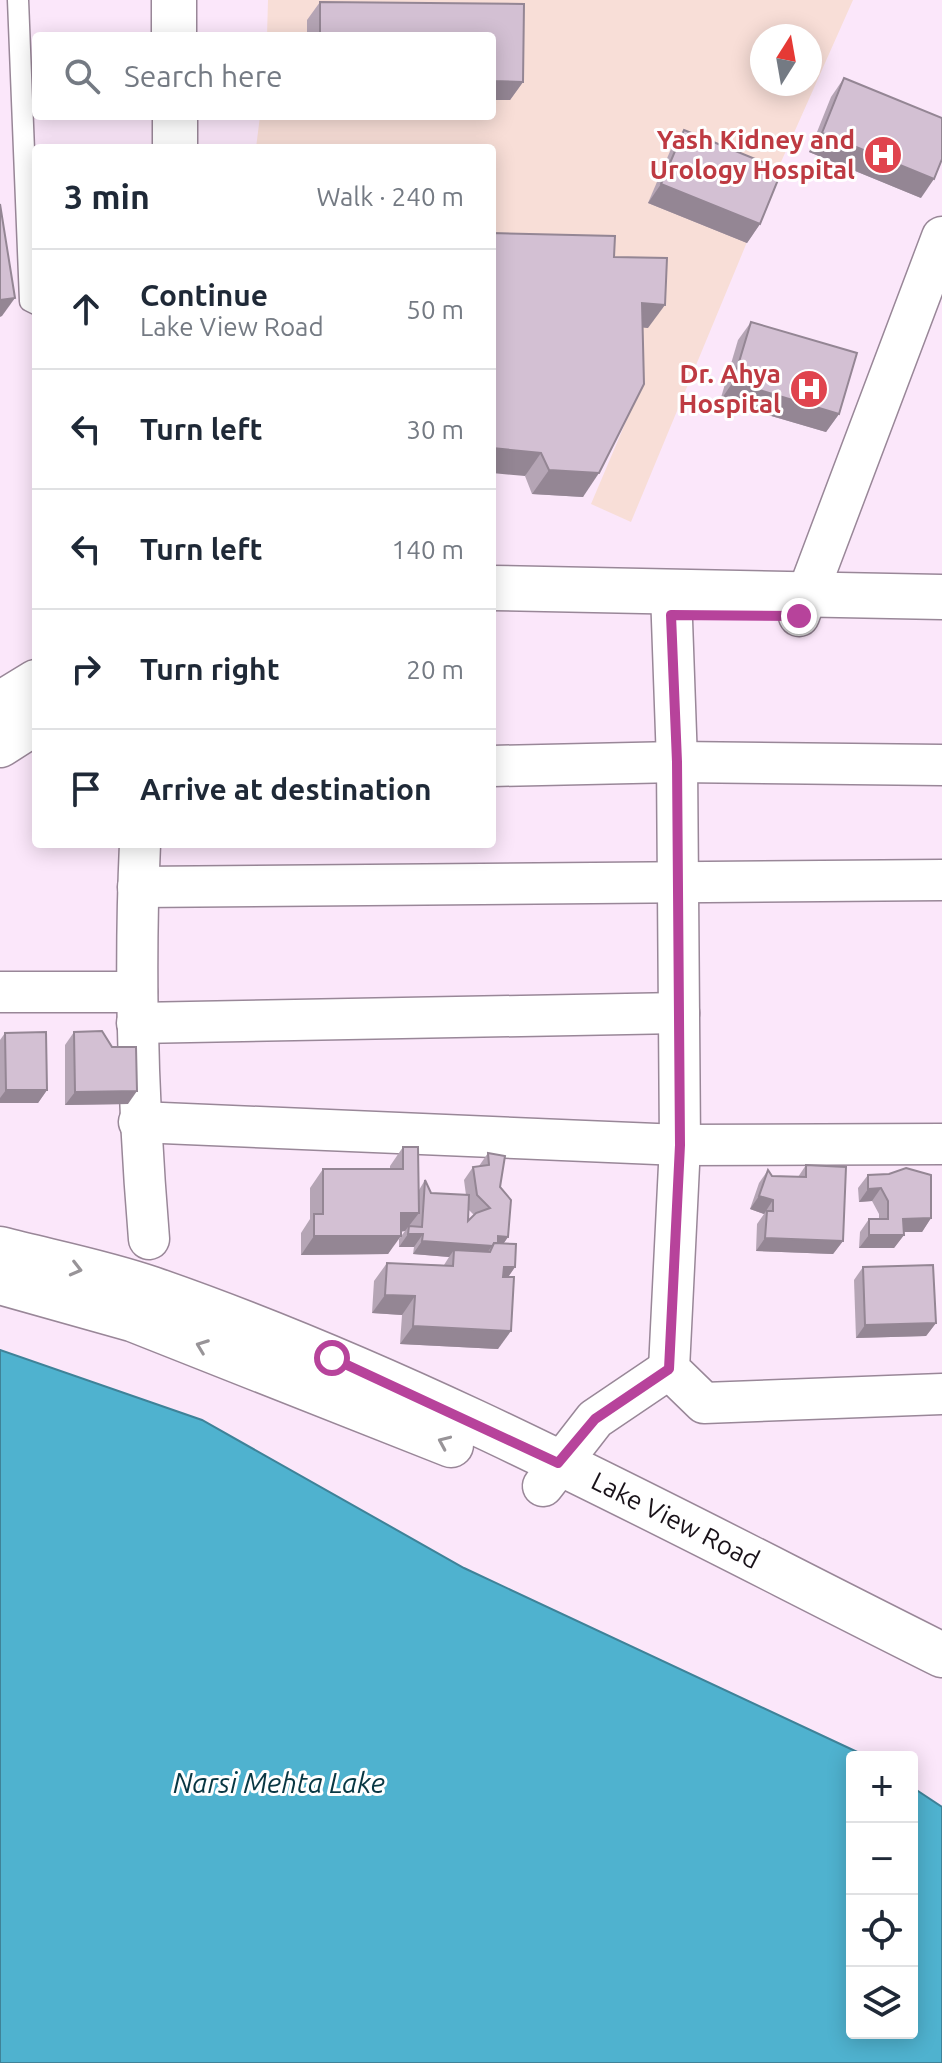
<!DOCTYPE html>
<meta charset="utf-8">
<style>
body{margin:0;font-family:Ubuntu,sans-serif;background:#f2f2f3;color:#1f2937}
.controls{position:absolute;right:24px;bottom:24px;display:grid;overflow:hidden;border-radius:8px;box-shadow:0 4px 20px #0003}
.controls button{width:72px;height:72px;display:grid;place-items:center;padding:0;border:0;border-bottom:2px solid #e0e1e3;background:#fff;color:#1f2937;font:40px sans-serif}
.compass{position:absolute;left:750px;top:24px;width:72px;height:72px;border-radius:50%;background:#fff;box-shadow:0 4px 20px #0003;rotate:11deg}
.stop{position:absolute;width:24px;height:24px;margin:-18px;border:6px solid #b7439b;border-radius:50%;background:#fff}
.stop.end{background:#b7439b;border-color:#fff;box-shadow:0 2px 8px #0008}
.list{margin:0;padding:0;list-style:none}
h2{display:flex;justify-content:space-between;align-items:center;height:104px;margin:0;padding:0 32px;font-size:34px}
h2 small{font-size:26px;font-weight:400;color:#747a83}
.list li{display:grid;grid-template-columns:52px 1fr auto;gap:24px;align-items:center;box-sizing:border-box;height:120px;padding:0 32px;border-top:2px solid #e0e1e3}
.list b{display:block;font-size:30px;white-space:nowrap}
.list p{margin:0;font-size:26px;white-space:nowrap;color:#747a83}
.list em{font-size:26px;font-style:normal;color:#747a83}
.icon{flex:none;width:44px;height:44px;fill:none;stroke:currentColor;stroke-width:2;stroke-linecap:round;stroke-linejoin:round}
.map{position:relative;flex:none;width:942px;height:2063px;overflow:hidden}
.search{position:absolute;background:#fff;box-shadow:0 4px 20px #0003;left:32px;top:32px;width:464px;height:88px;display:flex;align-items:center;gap:20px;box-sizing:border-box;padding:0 28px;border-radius:8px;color:#747a83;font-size:30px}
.panel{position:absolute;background:#fff;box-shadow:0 4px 20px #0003;left:32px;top:144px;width:464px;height:704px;border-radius:8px}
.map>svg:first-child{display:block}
.industrial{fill:#f8ded7;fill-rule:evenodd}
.water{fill:#4fb2cf;stroke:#3f8298;stroke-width:2}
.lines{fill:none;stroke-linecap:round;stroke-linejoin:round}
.lane-casing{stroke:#998798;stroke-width:23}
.street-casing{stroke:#998798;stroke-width:43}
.secondary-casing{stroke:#998798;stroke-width:47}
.primary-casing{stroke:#998798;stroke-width:47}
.lane{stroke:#fff;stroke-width:20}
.street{stroke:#fff;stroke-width:40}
.secondary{stroke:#fff;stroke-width:44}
.primary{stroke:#fff;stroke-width:44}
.wall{fill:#b5a5b5;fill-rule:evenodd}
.shaded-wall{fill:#948694}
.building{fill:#d3c0d3;stroke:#948694;stroke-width:2}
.oneway{stroke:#989498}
.route{stroke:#b7439b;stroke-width:10}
.labels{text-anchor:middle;stroke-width:6;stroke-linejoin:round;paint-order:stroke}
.health-label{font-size:26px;font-weight:bold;fill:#be3a42;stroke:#fff;text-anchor:end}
.street-label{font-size:26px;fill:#191219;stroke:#fff}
.water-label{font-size:28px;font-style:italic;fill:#083743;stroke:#fff}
</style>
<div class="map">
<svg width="942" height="2063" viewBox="0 0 942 2063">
<rect width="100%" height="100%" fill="#fbe7fa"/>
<!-- industrial -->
<path class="industrial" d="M268,0H853L769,189L631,522L591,504L633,405L492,255V148H256L260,116H492V36H267ZM762,36H810V84H762Z"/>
<!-- water -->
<path class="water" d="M0,1350L202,1420L464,1568L868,1757H852V2033H912V1787L942,1807V2063H0Z"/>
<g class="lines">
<!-- lane casing -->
<g class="lane-casing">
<path id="lane" d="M18,0L30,301L36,304"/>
</g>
<!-- street casing -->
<g class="street-casing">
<g id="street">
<path d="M671,592L677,762L680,1145L669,1369L704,1403L942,1394"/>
<path d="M799,616L942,237"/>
<path d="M492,766L677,762L942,765"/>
<path d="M140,844C134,976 138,1107 149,1239"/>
<path d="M138,887L942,880"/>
<path d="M0,992H137"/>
<path d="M137,1023L679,1013"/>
<path d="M139,1122L680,1145L942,1144"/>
<path d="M543,1486L595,1419L669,1369"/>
</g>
</g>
<!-- secondary casing -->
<g class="secondary-casing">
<g id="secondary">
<path d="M174,0V36"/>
<path d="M175,116V148"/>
<path id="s1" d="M0,1249C50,1262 103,1272 152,1289C426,1384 683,1526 942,1655"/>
<path d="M0,1282L132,1319L451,1445"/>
</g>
</g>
<!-- primary casing -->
<g class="primary-casing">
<g id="primary">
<path d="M492,588L942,597"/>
<path d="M0,704L36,682"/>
<path d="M0,745L36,722"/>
</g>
</g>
<!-- lane -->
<use href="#lane" class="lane"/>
<!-- street -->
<use href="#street" class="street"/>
<!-- secondary -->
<use href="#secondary" class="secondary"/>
<!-- primary -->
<use href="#primary" class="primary"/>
</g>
<!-- wall -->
<g class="wall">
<path d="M320,2L524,4L523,82L510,100H492V36H307V20Z"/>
<path d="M844,78L921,198L809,152L831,97Z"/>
<path d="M684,130L760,224L747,243L648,203L671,149Z"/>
<path d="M614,257L648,328L643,327L583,497L532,494L525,476Z"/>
<path d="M751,322L839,414L826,432L720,401L738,340Z"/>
<path d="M74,1032L128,1104L65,1105V1045Z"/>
<path d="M5,1033L47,1090L38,1103H0V1040Z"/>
<path d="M403,1147L419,1190L425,1180L431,1193L466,1195L464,1180L473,1167L479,1166L488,1153L500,1187L508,1237L503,1244L515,1267L508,1277L498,1349L400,1344L402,1315L372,1313L374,1281L387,1263L444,1265L449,1257L413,1254L414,1247H399V1239L405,1231L401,1232L388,1254L301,1255V1233L310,1219V1188L323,1169H390V1166ZM468,1209L474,1215L468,1221Z"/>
<path d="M806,1165L843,1241L833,1254L756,1251L757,1224L764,1214L750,1209L759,1183L768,1170L772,1176L798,1177Z"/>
<path d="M868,1175L931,1218L922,1232H903L904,1235L894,1248H859L860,1232L869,1219H879V1214L872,1201L859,1202L858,1188Z"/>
<path d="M863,1267L936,1323L926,1336L856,1338L854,1280Z"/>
</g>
<!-- shaded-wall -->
<g class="shaded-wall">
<path d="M492,81L523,82L510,100H492Z"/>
<path d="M822,133L934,179L921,198L809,152Z"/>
<path d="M661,184L760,224L747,243L648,203Z"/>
<path d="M15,298L2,316L0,317V300Z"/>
<path d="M642,303L665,305L648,328L626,326Z"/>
<path d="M733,382L839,414L826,432L720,401Z"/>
<path d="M492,448L541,453L525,476L492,473Z"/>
<path d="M549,470L599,473L583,497L532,494Z"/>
<path d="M6,1090H47L38,1103H0V1098Z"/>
<path d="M137,1091L128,1104L65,1105L75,1092Z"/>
<path d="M881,1188L872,1201L859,1202L868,1189Z"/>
<path d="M759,1196L773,1200L764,1214L750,1209Z"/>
<path d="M401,1213H419L405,1231L388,1232Z"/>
<path d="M931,1218L922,1232H894L903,1219Z"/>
<path d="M408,1234H423L414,1247H399Z"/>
<path d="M869,1235H904L894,1248H859Z"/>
<path d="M314,1236H401L388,1254L301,1255Z"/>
<path d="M498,1236L508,1237L499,1250L490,1252L494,1243L483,1259L454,1250L449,1257L413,1254L422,1241Z"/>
<path d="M765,1238L843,1241L833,1254L756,1251Z"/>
<path d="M504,1267H515L502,1286Z"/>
<path d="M385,1295L415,1296L402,1315L372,1313Z"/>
<path d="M936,1323L926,1336L856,1338L865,1325Z"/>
<path d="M413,1326L511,1331L498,1349L400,1344Z"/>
</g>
<!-- building -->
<g class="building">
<path d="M320,2L524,4L523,82L492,81V36H320Z"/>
<path d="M844,78L942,118V159L934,179L822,133Z"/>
<path d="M684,130L782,170L760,224L661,184Z"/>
<path d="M0,204L15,298L0,300Z"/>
<path d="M492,233L615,236L614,257L667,258L665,305L642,303L644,384L599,473L549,470L541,453L492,448Z"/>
<path d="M751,322L857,353L839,414L733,382Z"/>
<path d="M102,1031L112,1047H136L137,1091L75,1092L74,1032Z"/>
<path d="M46,1032L47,1090H6L5,1033Z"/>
<path d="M403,1147H418L419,1213H401V1236H314V1214H323V1169H403Z"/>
<path d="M488,1153L505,1156L500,1187L511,1200L508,1237L498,1236V1243H494L493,1246L422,1241L423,1234H408L409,1226L422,1227L425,1180L431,1193L469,1195L468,1221L476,1213L490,1208L477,1195L473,1167L489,1165Z"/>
<path d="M806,1165L846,1167L843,1241L765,1238L767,1211H773V1200L759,1196L768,1170L772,1176L806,1177Z"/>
<path d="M906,1168L931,1175V1218L903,1219L904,1235H869V1219H888V1201L881,1188L868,1189V1175L889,1174Z"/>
<path d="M494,1243L516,1244L515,1267H504L503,1277H514L511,1331L413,1326L415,1296L385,1295L387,1263L453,1266L454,1250L490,1252Z"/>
<path d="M933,1265L936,1323L865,1325L863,1267Z"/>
</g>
<!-- one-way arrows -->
<defs><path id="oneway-chevron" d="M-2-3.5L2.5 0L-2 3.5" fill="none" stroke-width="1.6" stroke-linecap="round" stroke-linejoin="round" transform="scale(2)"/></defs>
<g class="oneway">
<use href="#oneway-chevron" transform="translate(76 1269) rotate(14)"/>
<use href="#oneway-chevron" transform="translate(202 1346) rotate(-159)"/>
<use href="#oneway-chevron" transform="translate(444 1442) rotate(-156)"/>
</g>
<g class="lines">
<!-- route -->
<path class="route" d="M332,1358L558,1463L595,1419L669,1369L680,1145L677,762L671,615L799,616"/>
</g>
<!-- icons -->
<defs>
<g id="hospital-disc" transform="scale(2)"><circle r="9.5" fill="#e0444e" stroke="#fff"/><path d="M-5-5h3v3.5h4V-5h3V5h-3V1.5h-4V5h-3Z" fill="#fff"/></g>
</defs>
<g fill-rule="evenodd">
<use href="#hospital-disc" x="883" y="155"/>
<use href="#hospital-disc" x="809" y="389"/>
</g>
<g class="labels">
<!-- health labels -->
<g class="health-label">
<text x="855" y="149">Yash Kidney and<tspan x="855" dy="30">Urology Hospital</tspan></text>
<text x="781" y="383">Dr. Ahya<tspan x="781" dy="30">Hospital</tspan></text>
</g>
<!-- street labels -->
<g class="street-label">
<text dy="9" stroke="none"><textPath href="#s1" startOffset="730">Lake View Road</textPath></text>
</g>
<!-- water labels -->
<g class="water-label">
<text x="279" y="1793">Narsi Mehta Lake</text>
</g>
</g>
</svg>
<div class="controls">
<button>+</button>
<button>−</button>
<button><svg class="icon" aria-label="locate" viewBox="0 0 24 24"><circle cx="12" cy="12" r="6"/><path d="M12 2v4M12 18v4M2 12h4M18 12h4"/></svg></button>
<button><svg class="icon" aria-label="layers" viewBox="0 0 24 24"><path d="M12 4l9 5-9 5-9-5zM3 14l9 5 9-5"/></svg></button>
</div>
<svg class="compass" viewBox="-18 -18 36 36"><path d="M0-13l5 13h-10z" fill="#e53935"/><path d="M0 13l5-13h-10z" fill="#747a83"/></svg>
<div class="stop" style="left:332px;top:1358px"></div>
<div class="stop end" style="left:799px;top:616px"></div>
<div class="search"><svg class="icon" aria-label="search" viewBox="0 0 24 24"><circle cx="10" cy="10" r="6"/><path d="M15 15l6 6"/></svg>Search here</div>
<section class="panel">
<h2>3 min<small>Walk · 240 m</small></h2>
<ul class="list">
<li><svg class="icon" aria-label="ahead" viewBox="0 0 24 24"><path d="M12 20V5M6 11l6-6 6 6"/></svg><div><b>Continue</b><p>Lake View Road</p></div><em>50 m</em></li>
<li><svg class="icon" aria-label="left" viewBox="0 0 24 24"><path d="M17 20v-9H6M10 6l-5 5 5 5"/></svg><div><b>Turn left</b></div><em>30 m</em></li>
<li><svg class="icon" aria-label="left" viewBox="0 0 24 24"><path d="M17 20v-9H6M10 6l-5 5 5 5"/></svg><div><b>Turn left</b></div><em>140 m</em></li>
<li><svg class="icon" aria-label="right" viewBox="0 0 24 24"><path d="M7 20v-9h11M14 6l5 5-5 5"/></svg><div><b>Turn right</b></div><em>20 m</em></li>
<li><svg class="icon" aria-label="arrive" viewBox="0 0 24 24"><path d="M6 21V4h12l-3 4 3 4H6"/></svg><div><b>Arrive at destination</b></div></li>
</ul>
</section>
</div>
